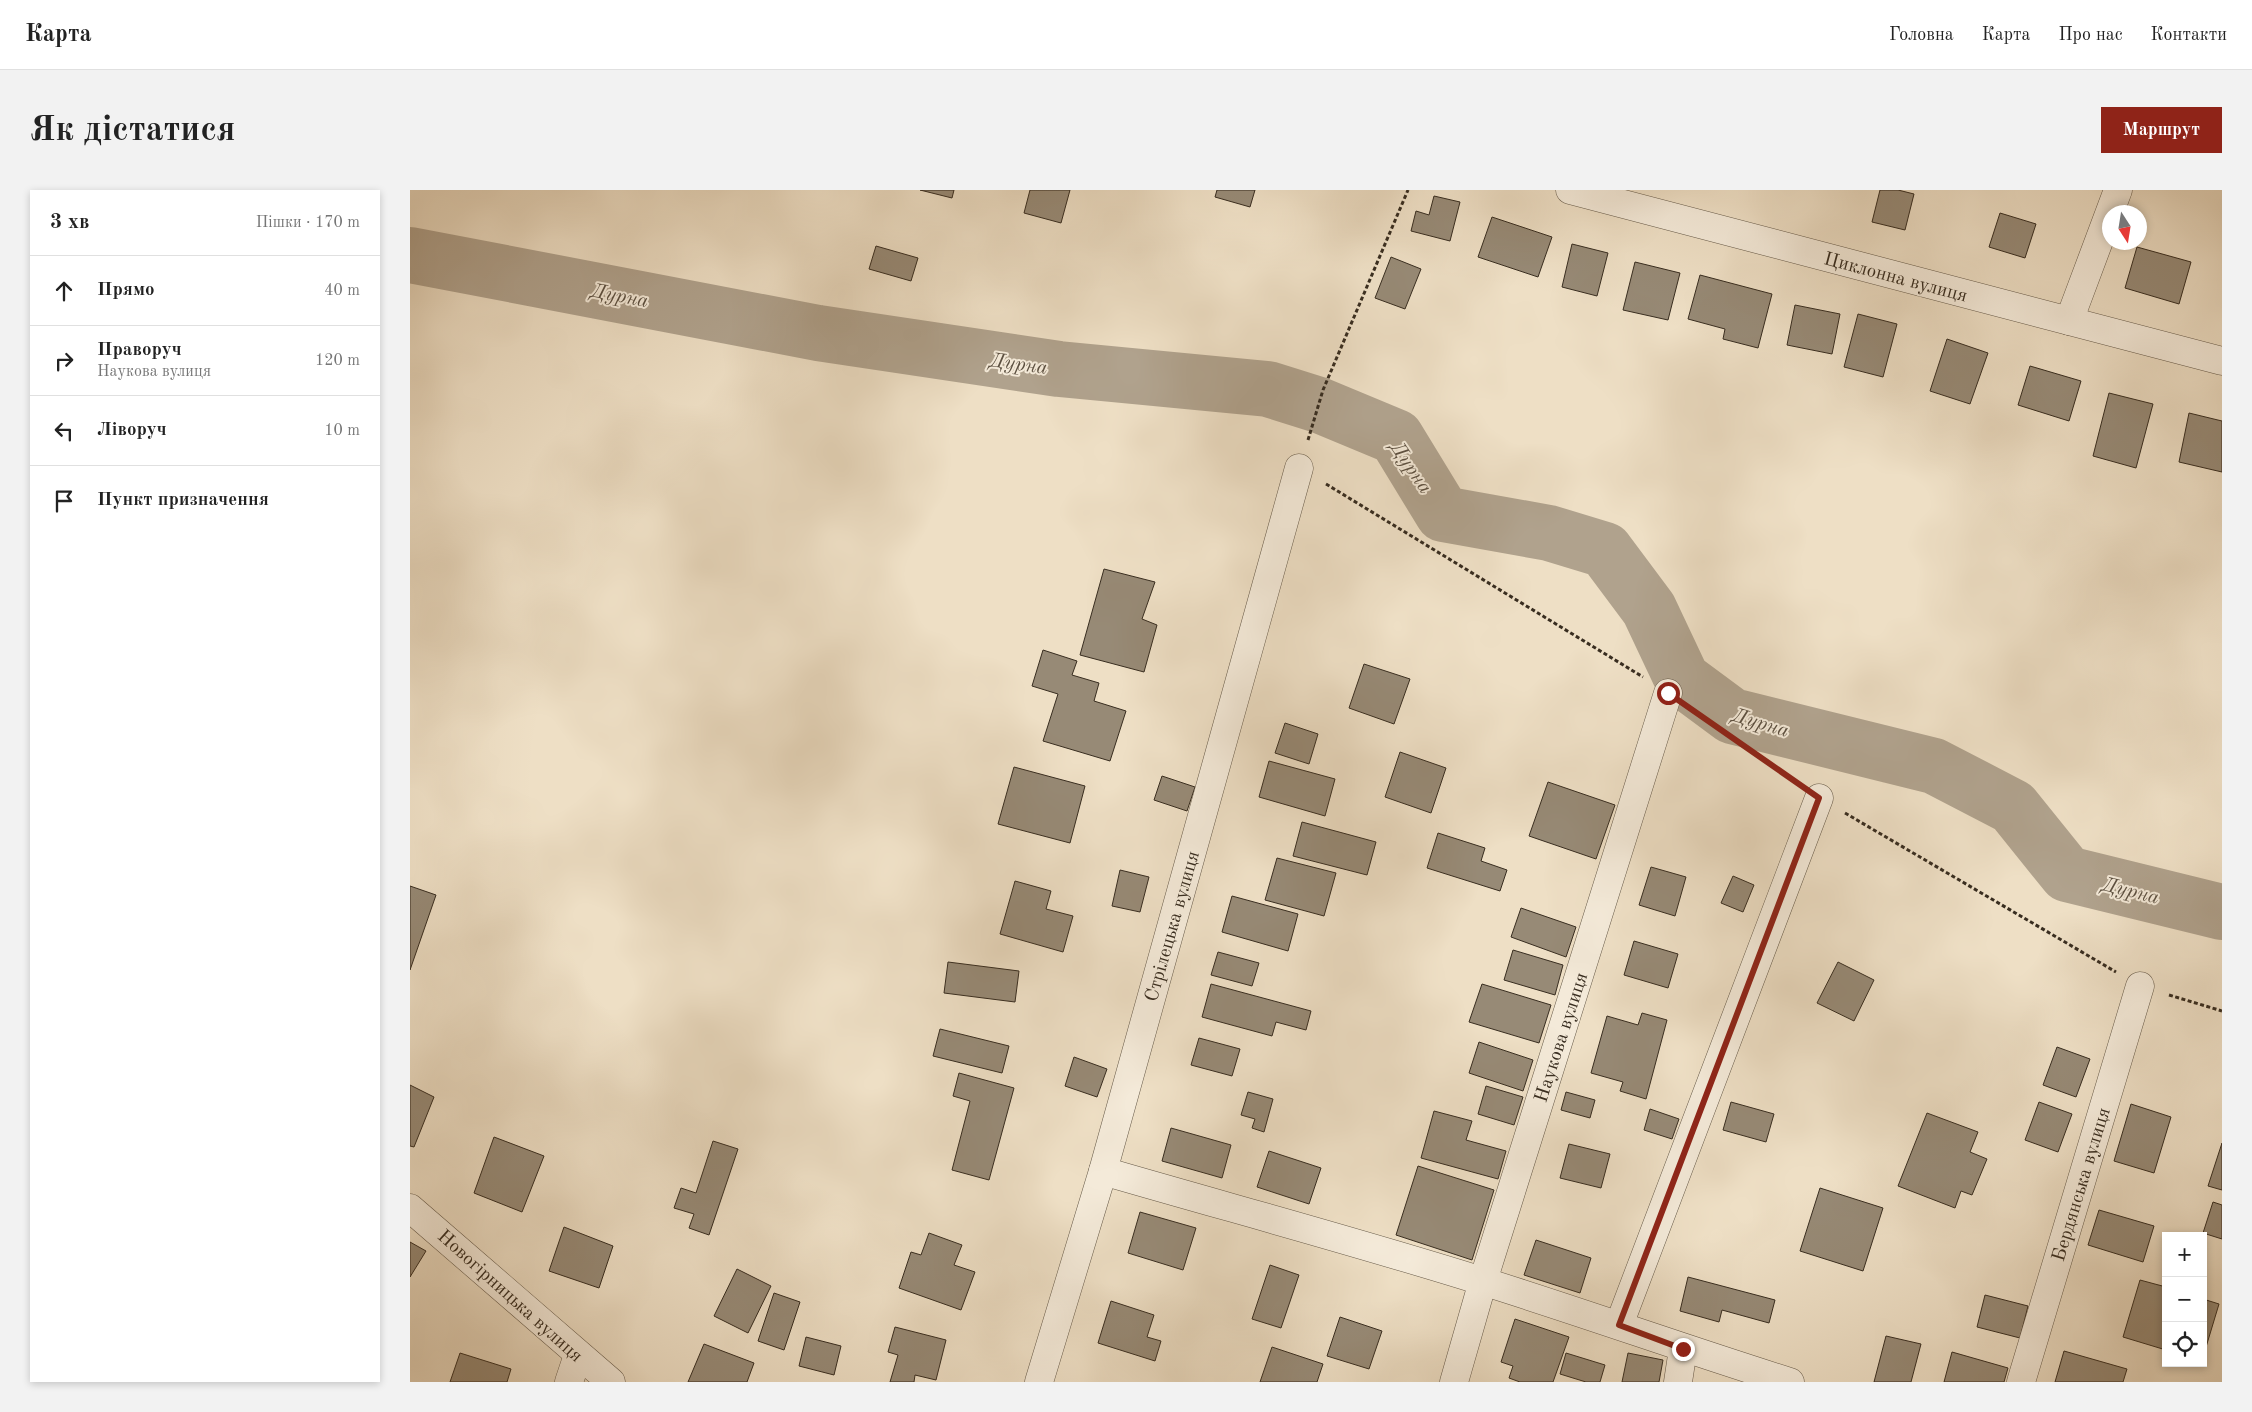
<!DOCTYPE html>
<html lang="uk">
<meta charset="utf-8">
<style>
body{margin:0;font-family:"Old Standard TT",serif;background:#f2f2f2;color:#222}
.controls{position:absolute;right:15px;bottom:15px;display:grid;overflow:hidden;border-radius:0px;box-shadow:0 2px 8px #0003}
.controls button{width:45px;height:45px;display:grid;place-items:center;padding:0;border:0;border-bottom:1px solid #e0e0e0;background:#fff;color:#222;font:25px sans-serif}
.compass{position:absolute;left:1692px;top:15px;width:45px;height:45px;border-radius:50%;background:#fff;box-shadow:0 2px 8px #0003;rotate:168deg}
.stop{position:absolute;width:15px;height:15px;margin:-11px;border:4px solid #8f2418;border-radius:50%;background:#fff}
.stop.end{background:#8f2418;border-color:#fff;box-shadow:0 1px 5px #0008}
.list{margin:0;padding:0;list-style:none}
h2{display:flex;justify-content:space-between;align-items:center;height:65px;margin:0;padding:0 20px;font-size:21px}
h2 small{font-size:16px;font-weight:400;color:#767676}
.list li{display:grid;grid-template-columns:32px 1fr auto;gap:15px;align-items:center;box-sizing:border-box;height:70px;padding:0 20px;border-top:1px solid #e0e0e0}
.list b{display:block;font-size:19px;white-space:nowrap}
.list p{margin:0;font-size:16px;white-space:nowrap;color:#767676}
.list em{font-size:16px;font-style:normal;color:#767676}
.icon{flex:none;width:28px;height:28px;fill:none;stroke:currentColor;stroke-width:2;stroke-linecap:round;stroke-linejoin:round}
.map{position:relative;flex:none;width:1812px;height:1192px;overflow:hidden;border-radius:0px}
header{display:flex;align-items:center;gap:30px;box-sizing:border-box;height:70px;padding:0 25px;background:#fff;border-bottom:1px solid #e0e0e0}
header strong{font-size:24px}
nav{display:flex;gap:28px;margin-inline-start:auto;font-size:18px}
.intro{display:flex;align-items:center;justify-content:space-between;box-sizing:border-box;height:120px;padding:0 30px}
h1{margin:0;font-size:35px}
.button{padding:12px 22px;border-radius:0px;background:#8f2418;color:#fff;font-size:18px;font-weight:700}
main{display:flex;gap:30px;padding:0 30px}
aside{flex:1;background:#fff;border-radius:0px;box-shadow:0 2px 8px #0003}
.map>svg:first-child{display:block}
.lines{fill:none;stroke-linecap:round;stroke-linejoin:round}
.river{stroke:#b0a28d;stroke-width:56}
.building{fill:#978a76;stroke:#382d20}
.minor-casing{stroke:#665a49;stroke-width:29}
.path{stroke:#382d20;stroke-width:3;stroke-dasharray:4 2.5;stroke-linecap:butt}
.minor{stroke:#f4ead9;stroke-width:28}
.route{stroke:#8f2418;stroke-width:6}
.labels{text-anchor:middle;stroke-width:4;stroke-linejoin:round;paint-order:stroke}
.street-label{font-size:19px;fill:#382d20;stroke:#f4ead9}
.water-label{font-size:20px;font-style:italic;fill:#5c5041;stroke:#f4ead9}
</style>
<header>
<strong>Карта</strong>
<nav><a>Головна</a><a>Карта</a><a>Про нас</a><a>Контакти</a></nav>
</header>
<div class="intro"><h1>Як дістатися</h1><a class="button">Маршрут</a></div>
<main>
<aside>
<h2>3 хв<small>Пішки · 170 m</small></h2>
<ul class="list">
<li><svg class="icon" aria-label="ahead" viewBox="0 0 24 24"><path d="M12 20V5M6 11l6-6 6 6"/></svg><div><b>Прямо</b></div><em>40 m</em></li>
<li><svg class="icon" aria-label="right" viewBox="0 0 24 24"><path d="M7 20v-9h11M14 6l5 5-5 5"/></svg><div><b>Праворуч</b><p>Наукова вулиця</p></div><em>120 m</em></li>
<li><svg class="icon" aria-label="left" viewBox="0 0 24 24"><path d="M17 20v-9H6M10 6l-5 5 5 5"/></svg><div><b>Ліворуч</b></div><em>10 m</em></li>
<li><svg class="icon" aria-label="arrive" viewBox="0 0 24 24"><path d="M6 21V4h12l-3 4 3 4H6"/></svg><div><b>Пункт призначення</b></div></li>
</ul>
</aside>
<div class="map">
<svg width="1812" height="1192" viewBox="0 0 1812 1192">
<rect width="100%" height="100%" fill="#eedfc5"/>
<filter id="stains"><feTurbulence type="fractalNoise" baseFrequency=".004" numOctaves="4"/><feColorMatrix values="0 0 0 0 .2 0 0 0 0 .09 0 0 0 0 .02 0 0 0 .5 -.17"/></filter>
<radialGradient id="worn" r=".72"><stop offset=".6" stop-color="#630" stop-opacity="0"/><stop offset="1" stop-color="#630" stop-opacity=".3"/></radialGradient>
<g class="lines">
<!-- river -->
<path class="river" d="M0,65L408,143L649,179L858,199L909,215L986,247L1033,324L1139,343L1195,360L1239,419L1272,489L1322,526L1524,576L1603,617L1657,684L1812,722"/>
</g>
<!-- building -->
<g class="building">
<path d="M510,0H544L542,8Z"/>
<path d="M620,0H660L651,33L614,23Z"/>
<path d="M807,0H845L840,17L805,7Z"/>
<path d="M1470,0H1488L1504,4L1495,40L1462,32Z"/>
<path d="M1024,6L1050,12L1040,51L1001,41L1006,21L1019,25Z"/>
<path d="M1590,23L1626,34L1615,68L1579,57Z"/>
<path d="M1082,27L1142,47L1128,87L1068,67Z"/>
<path d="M1162,54L1198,63L1187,106L1152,97Z"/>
<path d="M466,56L508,68L501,91L459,79Z"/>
<path d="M1727,57L1781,72L1769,114L1715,98Z"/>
<path d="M981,67L1011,79L995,119L965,108Z"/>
<path d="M1225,72L1270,83L1258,130L1213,120Z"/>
<path d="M1290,85L1362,104L1348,158L1313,149L1315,139L1278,129Z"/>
<path d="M1385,115L1430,124L1422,164L1377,155Z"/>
<path d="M1448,124L1487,134L1473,187L1434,177Z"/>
<path d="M1537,149L1578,163L1560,214L1520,201Z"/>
<path d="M1620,176L1671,191L1659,231L1608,215Z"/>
<path d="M1699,203L1743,214L1726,278L1683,266Z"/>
<path d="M1779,223L1812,231V282L1769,272Z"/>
<path d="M694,379L745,392L732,429L747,435L734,482L670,465Z"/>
<path d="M633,460L667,471L662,485L689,493L684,511L716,521L700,571L633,551L648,504L622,496Z"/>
<path d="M954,474L1000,489L984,534L939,518Z"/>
<path d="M875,533L908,544L899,574L865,563Z"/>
<path d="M990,562L1036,578L1021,623L975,607Z"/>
<path d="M859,571L925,589L915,626L849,607Z"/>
<path d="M604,577L675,596L660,653L588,634Z"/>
<path d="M752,586L785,597L777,621L744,610Z"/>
<path d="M1138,592L1205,615L1186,669L1119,646Z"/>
<path d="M892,632L966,652L957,685L883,666Z"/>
<path d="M1028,643L1075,658L1071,671L1097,680L1090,701L1017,678Z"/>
<path d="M867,668L926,683L914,726L855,710Z"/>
<path d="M1241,677L1276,687L1265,726L1229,715Z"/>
<path d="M710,680L739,687L730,722L702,716Z"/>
<path d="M1323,686L1344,695L1333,722L1311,713Z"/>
<path d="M605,691L641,701L636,719L663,726L653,762L590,744Z"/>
<path d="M0,696L26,705L0,780Z"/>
<path d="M822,706L888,724L878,761L812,742Z"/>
<path d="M1111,718L1166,737L1156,767L1101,747Z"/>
<path d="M1224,751L1268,764L1258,798L1214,785Z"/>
<path d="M1103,760L1153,775L1145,805L1094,790Z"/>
<path d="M808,762L849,773L842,796L801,785Z"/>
<path d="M538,772L609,781L605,812L534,803Z"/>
<path d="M1428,772L1464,790L1444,831L1407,813Z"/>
<path d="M801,794L901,821L896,840L866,832L862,846L792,827Z"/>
<path d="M1072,794L1141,815L1129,853L1059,832Z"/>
<path d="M1232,823L1257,830L1236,909L1210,901L1213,892L1181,883L1197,826L1228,835Z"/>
<path d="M530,839L599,856L592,883L523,866Z"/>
<path d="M789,848L830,859L822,886L781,875Z"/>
<path d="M1069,852L1123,870L1113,901L1059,883Z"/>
<path d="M1647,857L1680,869L1666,907L1633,895Z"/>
<path d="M664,867L697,879L687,907L655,896Z"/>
<path d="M549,883L604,898L579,990L542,980L560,911L543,906Z"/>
<path d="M0,895L24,907L4,957L0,956Z"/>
<path d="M1076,896L1113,907L1104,935L1068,924Z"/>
<path d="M838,902L863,909L854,942L842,938L845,929L831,925Z"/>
<path d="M1156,902L1185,910L1180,928L1151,920Z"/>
<path d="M1321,912L1364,924L1356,952L1313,940Z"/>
<path d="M1629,912L1662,924L1648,962L1615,950Z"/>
<path d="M1721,914L1761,927L1744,983L1704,971Z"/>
<path d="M1240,919L1269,929L1262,949L1234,940Z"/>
<path d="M1024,921L1062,931L1056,950L1096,961L1088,989L1011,968Z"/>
<path d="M1517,923L1568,942L1560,962L1577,969L1562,1005L1551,1001L1545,1018L1488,996Z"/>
<path d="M761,938L821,955L812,988L752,971Z"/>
<path d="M84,947L134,966L112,1022L64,1003Z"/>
<path d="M303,951L328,959L299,1045L279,1038L284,1024L264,1018L271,998L286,1003Z"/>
<path d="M1812,953V1000L1798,996Z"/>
<path d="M1159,954L1200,964L1191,998L1150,988Z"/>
<path d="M859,961L911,978L899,1014L847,997Z"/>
<path d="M1008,976L1084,1000L1062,1070L986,1045Z"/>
<path d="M1410,998L1473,1018L1453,1081L1390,1061Z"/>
<path d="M1803,1012L1812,1015V1049L1793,1043Z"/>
<path d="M1689,1020L1744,1036L1733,1072L1678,1055Z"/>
<path d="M730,1022L786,1038L773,1080L718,1063Z"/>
<path d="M154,1037L203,1056L189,1098L139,1081Z"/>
<path d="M519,1043L552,1055L544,1075L565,1082L551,1120L489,1098L501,1062L511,1065Z"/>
<path d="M1126,1050L1181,1068L1170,1103L1114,1085Z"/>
<path d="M0,1052L16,1061L0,1087Z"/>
<path d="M860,1075L889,1085L871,1138L842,1129Z"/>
<path d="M327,1079L361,1096L338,1143L304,1126Z"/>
<path d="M1278,1087L1365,1110L1359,1133L1312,1120L1309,1132L1270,1121Z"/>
<path d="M1730,1090L1756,1097V1160L1713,1147Z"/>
<path d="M364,1103L390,1112L374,1160L348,1151Z"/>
<path d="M1575,1105L1618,1116L1610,1148L1567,1137Z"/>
<path d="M1793,1109L1809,1114L1793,1167Z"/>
<path d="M701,1111L744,1125L737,1147L751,1151L745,1171L688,1153Z"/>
<path d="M930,1127L972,1141L959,1179L917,1166Z"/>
<path d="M1105,1129L1159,1147L1143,1192H1110L1099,1188L1103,1176L1091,1172Z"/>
<path d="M485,1137L536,1150L526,1190L505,1185L504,1192H480L488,1165L478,1162Z"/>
<path d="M1476,1146L1511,1154L1501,1192H1464Z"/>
<path d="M396,1147L431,1156L424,1185L389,1176Z"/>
<path d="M294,1154L344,1173L337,1192H278Z"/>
<path d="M862,1157L913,1174L907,1192H850Z"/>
<path d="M1654,1161L1717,1179L1713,1192H1645Z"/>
<path d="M1542,1162L1598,1178L1594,1192H1534Z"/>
<path d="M50,1163L101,1179L97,1192H40Z"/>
<path d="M1156,1163L1195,1175L1190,1192H1176L1150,1184Z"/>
<path d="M1218,1163L1253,1170L1249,1192H1212Z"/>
</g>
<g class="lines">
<!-- minor casing -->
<g class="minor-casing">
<g id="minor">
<path d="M1160,0L1812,171"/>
<path d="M1659,131L1708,0"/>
<path d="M693,981C820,1018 948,1052 1075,1092C1177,1124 1278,1160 1380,1192"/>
<path d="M0,1018L201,1192"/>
<path d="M1209,1135L1409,608"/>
<path d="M159,1192L168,1165"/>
<path d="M629,1192L693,981L889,278"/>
<path d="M1044,1192L1073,1091L1258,503"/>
<path d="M1268,1192L1273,1159"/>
<path d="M1611,1192L1730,796"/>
</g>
</g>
<!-- path -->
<g class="path">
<path d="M898,250L913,200L998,0"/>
<path d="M916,294L1233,487"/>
<path d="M1284,521L1385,592"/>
<path d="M1435,623L1706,782"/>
<path d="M1759,805L1812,821"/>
</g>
<!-- minor -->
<use href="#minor" class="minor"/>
</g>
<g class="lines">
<!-- route -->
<path class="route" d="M1258,503L1409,608L1209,1135L1273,1159"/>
</g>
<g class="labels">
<!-- street labels -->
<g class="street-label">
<text transform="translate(1486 86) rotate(15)" y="7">Циклонна вулиця</text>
<text transform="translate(761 736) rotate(-74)" y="7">Стрілецька вулиця</text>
<text transform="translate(1150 847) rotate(-72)" y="7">Наукова вулиця</text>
<text transform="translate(1670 994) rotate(-73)" y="7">Бердянська вулиця</text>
<text transform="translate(101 1105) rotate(42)" y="7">Новогірницька вулиця</text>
</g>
<!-- water labels -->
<g class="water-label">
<text transform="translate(210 105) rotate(11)" y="7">Дурна</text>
<text transform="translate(609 173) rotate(8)" y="7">Дурна</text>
<text transform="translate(1002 277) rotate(56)" y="7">Дурна</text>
<text transform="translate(1351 532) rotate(17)" y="7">Дурна</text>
<text transform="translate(1721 700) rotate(14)" y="7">Дурна</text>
</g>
</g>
<rect width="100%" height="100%" filter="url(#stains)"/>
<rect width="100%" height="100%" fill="url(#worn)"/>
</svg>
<div class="controls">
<button>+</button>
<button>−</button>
<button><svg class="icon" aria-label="locate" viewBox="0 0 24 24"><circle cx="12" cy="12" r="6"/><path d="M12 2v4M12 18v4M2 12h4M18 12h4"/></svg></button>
</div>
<svg class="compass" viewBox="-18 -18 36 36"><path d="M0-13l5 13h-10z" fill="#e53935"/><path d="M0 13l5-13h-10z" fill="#767676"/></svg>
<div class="stop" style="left:1258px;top:503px"></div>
<div class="stop end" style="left:1273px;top:1159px"></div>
</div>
</main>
